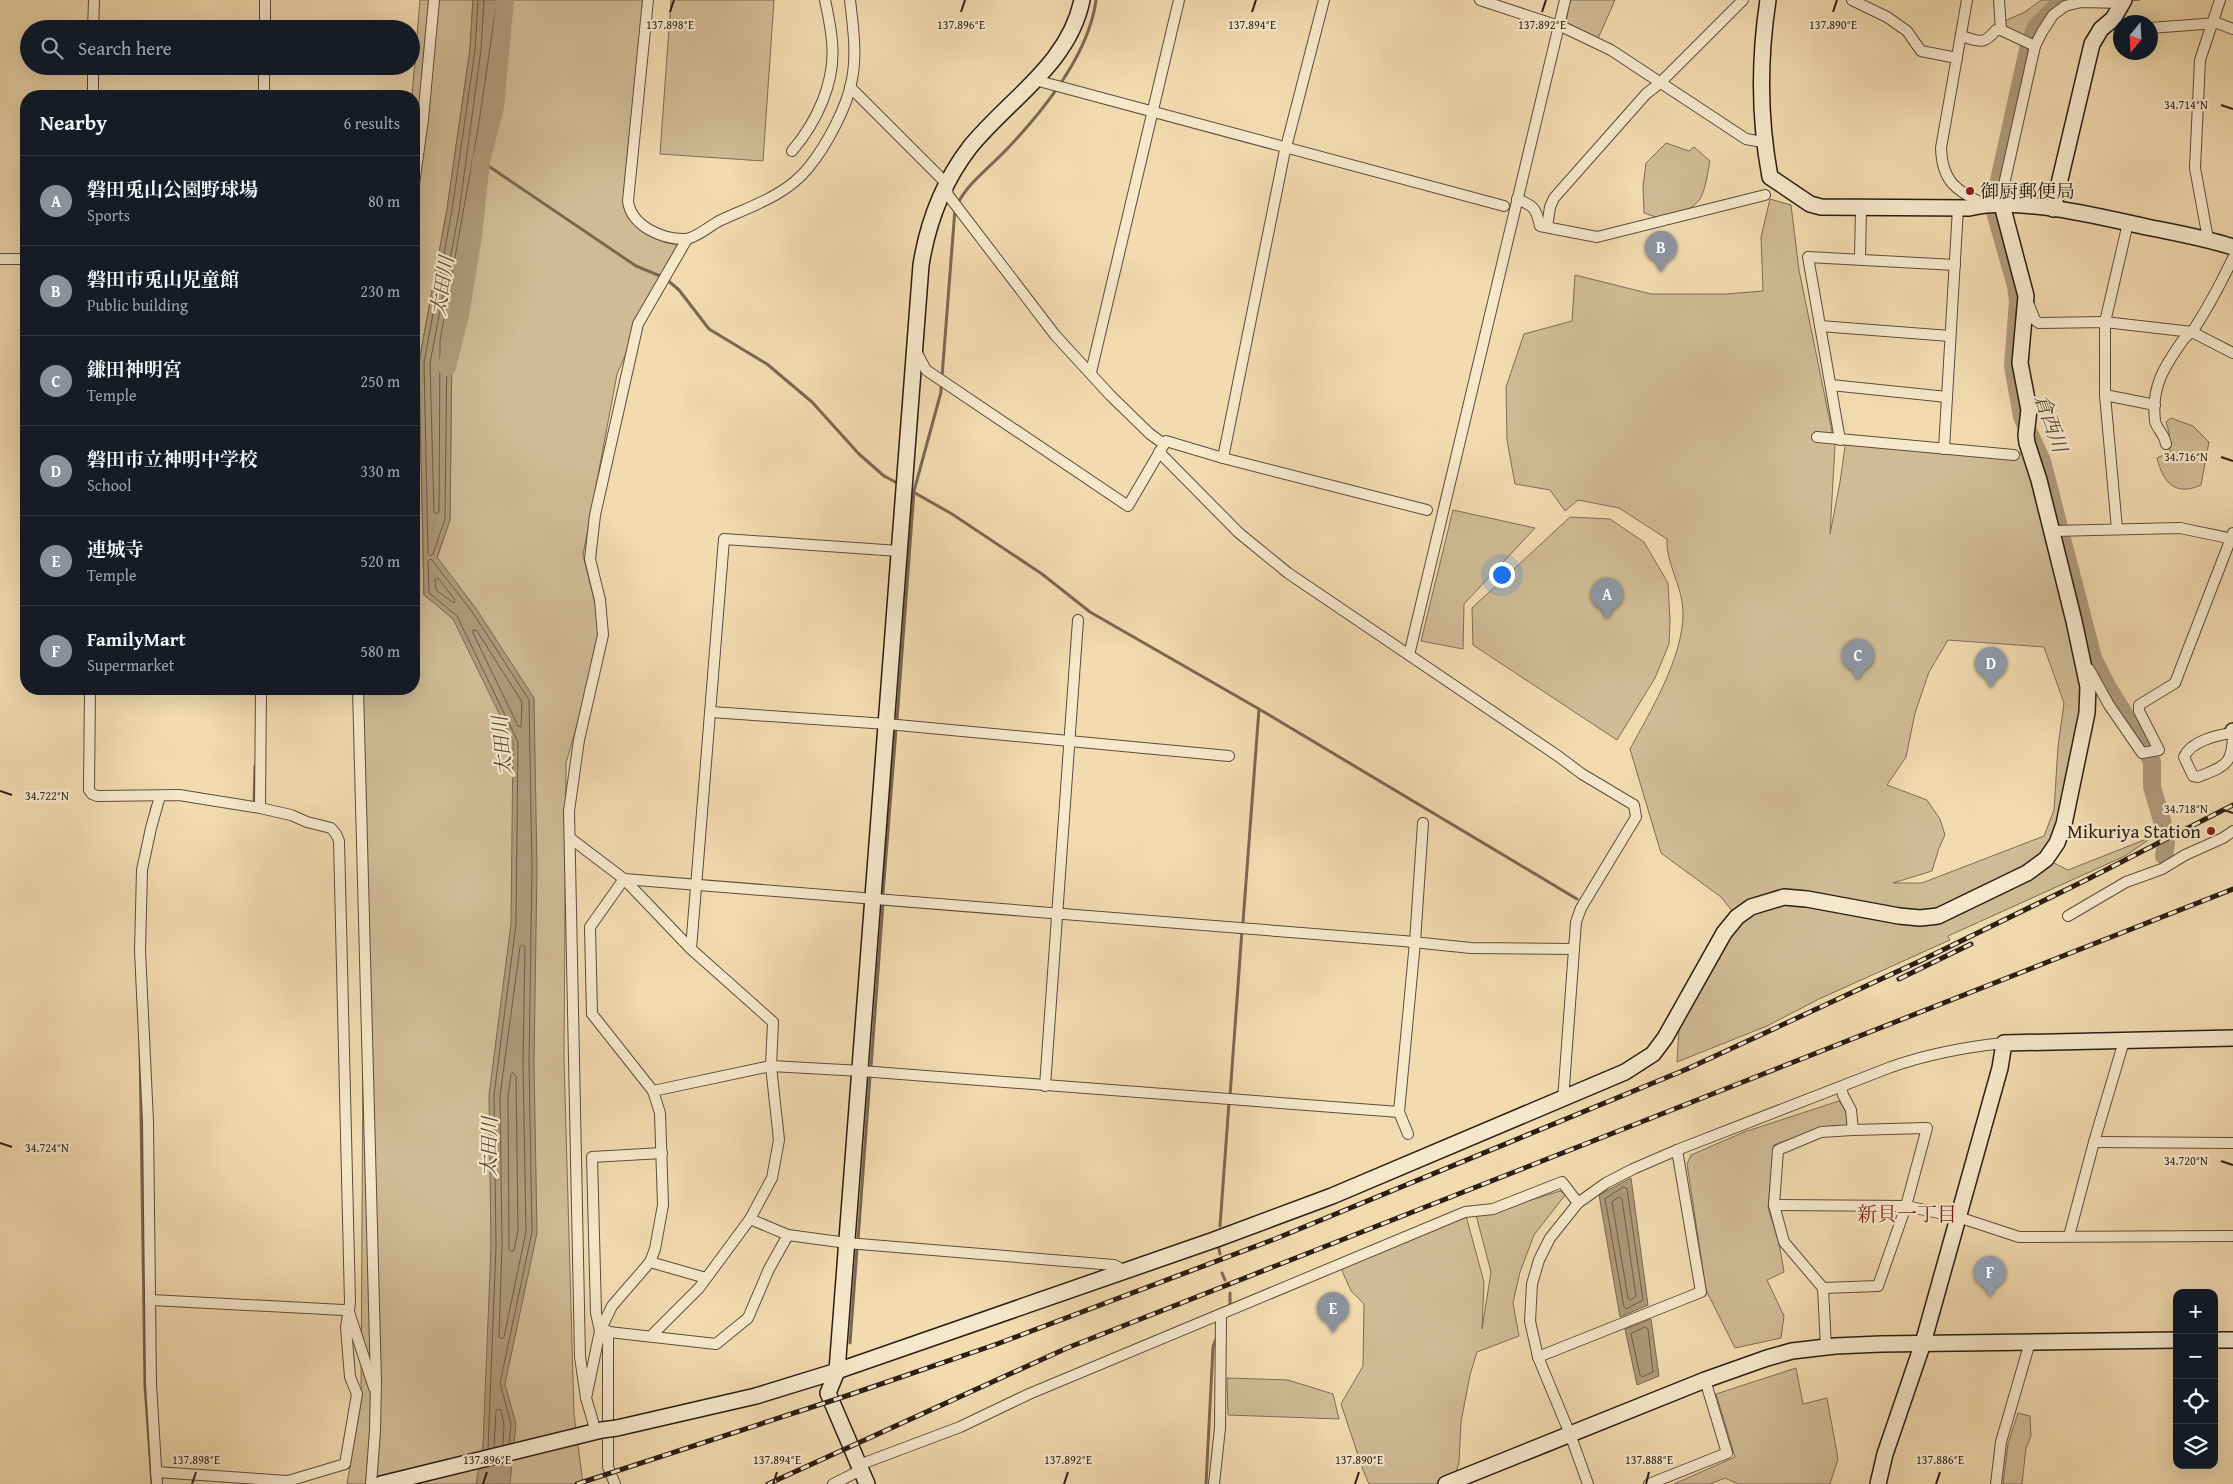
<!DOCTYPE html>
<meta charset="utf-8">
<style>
body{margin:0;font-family:"Gentium Book Plus","Noto Serif JP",serif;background:#242831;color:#f1f3f6}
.controls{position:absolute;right:15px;bottom:15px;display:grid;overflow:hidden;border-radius:10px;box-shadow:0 5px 20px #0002}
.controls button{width:45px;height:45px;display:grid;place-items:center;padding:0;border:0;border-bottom:1px solid #363941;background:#171b24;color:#f1f3f6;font:25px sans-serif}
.compass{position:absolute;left:2113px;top:15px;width:45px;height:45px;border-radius:50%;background:#171b24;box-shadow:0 5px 20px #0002;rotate:198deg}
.you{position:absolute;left:1501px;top:574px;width:18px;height:18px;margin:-12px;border:4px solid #fff;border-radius:50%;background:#1a73e8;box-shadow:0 0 0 8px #1a73e833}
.badge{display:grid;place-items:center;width:32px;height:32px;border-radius:50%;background:#8c9099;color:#fff;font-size:16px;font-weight:700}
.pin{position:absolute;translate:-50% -41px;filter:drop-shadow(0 1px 2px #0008)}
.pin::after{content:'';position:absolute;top:26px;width:18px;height:15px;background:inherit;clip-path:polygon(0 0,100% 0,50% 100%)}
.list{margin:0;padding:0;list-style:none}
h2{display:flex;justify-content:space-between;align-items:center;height:65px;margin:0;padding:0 20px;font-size:21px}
h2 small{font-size:16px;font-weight:400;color:#9ea1a6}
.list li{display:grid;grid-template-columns:32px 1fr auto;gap:15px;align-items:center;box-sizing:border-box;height:90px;padding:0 20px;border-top:1px solid #363941}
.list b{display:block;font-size:19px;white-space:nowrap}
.list p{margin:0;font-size:16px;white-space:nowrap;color:#9ea1a6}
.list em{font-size:16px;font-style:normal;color:#9ea1a6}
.icon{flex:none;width:28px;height:28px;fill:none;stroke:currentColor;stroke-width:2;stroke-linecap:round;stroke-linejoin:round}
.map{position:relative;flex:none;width:2233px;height:1484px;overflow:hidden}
.search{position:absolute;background:#171b24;box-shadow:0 5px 20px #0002;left:20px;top:20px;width:400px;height:55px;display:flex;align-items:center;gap:12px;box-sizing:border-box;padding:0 18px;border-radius:28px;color:#9ea1a6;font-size:19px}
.panel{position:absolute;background:#171b24;box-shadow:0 5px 20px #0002;left:20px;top:90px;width:400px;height:605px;border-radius:20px}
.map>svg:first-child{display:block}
.green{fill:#cfbb95;stroke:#7d6c54;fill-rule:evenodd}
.water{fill:#ae9a7a;stroke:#7a6851}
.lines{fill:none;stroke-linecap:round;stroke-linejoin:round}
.shore{stroke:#6c5c47;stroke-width:1}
.stream{stroke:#7a6851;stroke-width:3}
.river{stroke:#ae9a7a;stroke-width:18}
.street-casing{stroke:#5c4c3b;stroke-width:12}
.secondary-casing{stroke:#2b1d14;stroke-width:18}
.street{stroke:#f6e8cb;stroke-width:10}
.secondary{stroke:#f6e8cb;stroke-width:15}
.rail-casing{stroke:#2b1d14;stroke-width:5}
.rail{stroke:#f6e8cb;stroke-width:3;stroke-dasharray:9;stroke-linecap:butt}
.secondary-bridge-casing{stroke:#2b1d14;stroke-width:18;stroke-linecap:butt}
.secondary-bridge{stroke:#f6e8cb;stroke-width:15}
.ticks{fill:none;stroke:#2b1d14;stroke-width:2}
.poi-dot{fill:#8f2418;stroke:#f6e8cb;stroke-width:2}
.labels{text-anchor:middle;stroke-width:4.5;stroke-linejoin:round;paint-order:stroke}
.poi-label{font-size:19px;fill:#2b1d14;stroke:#f6e8cb;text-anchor:start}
.water-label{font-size:20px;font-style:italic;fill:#594938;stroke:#f6e8cb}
.neighbourhood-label{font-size:20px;fill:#7a1f14;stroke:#f6e8cb}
.ticks-label{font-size:12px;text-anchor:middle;fill:#2b1d14;stroke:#f6e8cb;stroke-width:4.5;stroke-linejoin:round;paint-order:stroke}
</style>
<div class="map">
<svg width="2233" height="1484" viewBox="0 0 2233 1484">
<rect width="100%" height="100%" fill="#f1dbaf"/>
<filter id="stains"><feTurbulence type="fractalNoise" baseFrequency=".004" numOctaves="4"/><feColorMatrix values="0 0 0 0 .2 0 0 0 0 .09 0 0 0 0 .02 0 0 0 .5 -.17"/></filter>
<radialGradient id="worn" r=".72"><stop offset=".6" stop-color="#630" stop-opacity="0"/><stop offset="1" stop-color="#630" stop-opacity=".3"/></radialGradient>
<!-- green -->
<g class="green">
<path d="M420,0H473L470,49L447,209L419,362L424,595L476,609L437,558L450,520L452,343L489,130L508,0H649L629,210L681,249L645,310L617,374L583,555L603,635L566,763L564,1058L574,1414L583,1484H347L361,1401L364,875L362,689H414V96H412Z"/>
<path d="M671,0H774L763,161L660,154Z"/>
<path d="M1570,0H1615L1596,43L1565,28Z"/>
<path d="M2041,0H2140L2065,6L2035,46L2011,36L2002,22L2025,12Z"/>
<path d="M1666,143L1689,151L1694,147L1710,161C1702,202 1705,203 1665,220L1644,213L1643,187L1646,163Z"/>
<path d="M1770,199L1791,205L1799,270L1835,446L1830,534L1840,482L1846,440C1862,434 1875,442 1891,444C1934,451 1979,451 2023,453L2055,570L2074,621L2085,689L2084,715L2068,803L2056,845L2043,860L2046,859L2068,870L2154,836L2125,856L1948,936L1950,940L1819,999L1767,1026L1677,1062L1680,1013L1737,917L1721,897L1661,853L1630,749C1651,710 1683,658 1683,613C1683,586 1665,562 1667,539L1619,508L1578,500L1565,511L1550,490L1515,484L1507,440L1506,387L1524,334L1572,321L1575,275L1651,294H1726L1763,291L1761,237ZM1948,640L2044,647L2064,703L2058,747L2054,810L2044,836L1922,883H1893L1932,871L1939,848L1945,835L1940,819L1927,800L1887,785L1906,757L1915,713L1929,672ZM1860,908L1920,918L1947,911L1938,916L1941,923L1932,917L1913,922Z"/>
<path d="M2171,418L2193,426L2209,442L2201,485C2175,497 2163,482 2157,458L2170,452L2169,432L2166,422Z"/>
<path d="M1453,510L1535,528L1464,604L1463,649L1421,641Z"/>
<path d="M1570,517L1610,519L1644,542L1668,583L1670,620L1669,644L1655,678L1617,740L1473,645L1472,608Z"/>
<path d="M1839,1101L1848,1114L1847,1126L1822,1127L1774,1145L1768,1208L1779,1243L1784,1272L1767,1280L1784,1316L1781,1338L1735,1348L1706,1290L1687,1164L1691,1155L1744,1132Z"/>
<path d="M1560,1191L1566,1194L1534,1235L1520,1272L1513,1303L1519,1336L1477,1352L1470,1375L1461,1422L1459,1463L1453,1481L1446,1484H1369L1363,1470L1341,1404L1363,1366L1364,1304L1351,1291L1339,1264L1465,1212L1484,1282L1482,1329L1491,1272L1476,1215L1493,1212Z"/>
<path d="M1796,1368L1803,1404L1827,1398L1838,1459L1830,1484H1738L1725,1478L1710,1484H1674L1735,1457L1716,1394Z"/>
<path d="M1227,1378L1288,1380L1333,1394L1339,1419L1228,1415Z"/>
<path d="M2018,1413L2030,1416L2031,1436L2026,1448L2022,1484H2003L2008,1444Z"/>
</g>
<!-- water -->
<g class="water">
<path d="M473,0H508L489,130L452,343L450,520L437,557L477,610L534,698L537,868L534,1063L537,1233L505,1384L516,1424L510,1484H476L483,1445L491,1246L489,1095L511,924L513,742L453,619L424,595L419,362L447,209L470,49Z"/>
<path d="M1631,1178L1648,1305L1620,1317L1599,1195Z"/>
<path d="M1651,1319L1659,1376L1637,1385L1625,1329Z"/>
</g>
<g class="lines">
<!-- shore -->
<g class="shore">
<path d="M478,0L475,50L452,210L424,363L428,553L431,556L433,554L445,519L447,342L484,130L503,0"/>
<path d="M484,0L481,50L459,212L430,363L434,512L436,514L439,512L440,341L478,129L497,0"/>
<path d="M438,578L455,600L454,603L436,590L435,580Z"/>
<path d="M474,630L477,631L522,702L521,727L518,726L473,633Z"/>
<path d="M522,945L525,947L523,1063L526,1232L504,1337L501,1339L499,1337L502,1246L500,1096L520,947Z"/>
<path d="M513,1073L516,1076L518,1231L514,1250L512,1252L509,1249L508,1096L511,1075Z"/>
<path d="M1624,1187L1627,1189L1643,1300L1626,1309L1624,1307L1605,1199Z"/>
<path d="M1620,1197L1622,1199L1636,1296L1631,1300L1628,1298L1612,1202Z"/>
<path d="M1645,1327L1648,1329L1653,1372L1642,1377L1640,1375L1631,1334Z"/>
<path d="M494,1447L496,1411L498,1409L501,1410L504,1425L503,1445"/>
<path d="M488,1449L496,1246L494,1095L516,924L518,742L457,616L429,593L428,561L431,559L473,613L529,700L532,867L529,1063L532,1232L500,1383L511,1424L509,1444"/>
</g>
<!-- stream -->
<g class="stream">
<path d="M481,161L636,266L665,278L679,290L709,329L767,364L812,402L859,454L884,476L901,485"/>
<path d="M958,203C969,182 991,166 1007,149C1043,111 1089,54 1096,0"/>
<path d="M942,377L955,209"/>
<path d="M908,489L952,514L1042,574L1090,612L1259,709L1577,899"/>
<path d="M897,720L914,491L941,392V383"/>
<path d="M254,803L255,766"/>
<path d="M151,810L156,798"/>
<path d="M883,894L896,730"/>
<path d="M1243,922L1259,709"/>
<path d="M140,1047L145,1386L152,1484"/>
<path d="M871,1067L883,903"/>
<path d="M1230,1096L1242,930"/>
<path d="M1220,1226L1229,1102"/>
<path d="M858,1240L870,1077"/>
<path d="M1218,1245L1220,1254"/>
<path d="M1222,1273L1225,1280"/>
<path d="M1230,1306V1293"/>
<path d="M850,1343L857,1249"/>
<path d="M1206,1484L1213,1347L1216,1339"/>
</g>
<!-- river -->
<g class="river">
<path d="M2063,0L2036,27L2029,45L1998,185L1995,212L2016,286L2018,301L2013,366L2022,417L2042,461L2093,658L2107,686L2145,747L2152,762V787L2163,824L2166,844L2164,856"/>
<path d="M447,367L460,315L473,236L481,161L495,107L505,0"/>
</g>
<!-- street casing -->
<g class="street-casing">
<g id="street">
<path d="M648,0L628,201C631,226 663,240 686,239C696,238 710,226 719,221C751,206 786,196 809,167C826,146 848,106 852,79C857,54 853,26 850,0"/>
<path d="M1480,0L1565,28L1611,50L1746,139L1763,142"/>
<path d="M1852,0L1887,17L1907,31L1921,51L1957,58"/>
<path d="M1967,0L1941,148C1942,181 1956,191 1984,204"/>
<path d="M1999,0L2001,30L2035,46"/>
<path d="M2150,28L2217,23L2233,29"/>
<path d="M93,29L94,0"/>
<path d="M265,29V0"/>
<path d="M1961,36C1979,41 1983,46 1996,30H2001"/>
<path d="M1035,80L1504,206"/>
<path d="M850,87L946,183L948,195L1055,335L1110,395L1150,434L1164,444"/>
<path d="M93,96V66"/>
<path d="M264,96V66"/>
<path d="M792,151C817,122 836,81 832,42C831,28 828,14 825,0"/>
<path d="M414,184L423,119L434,0"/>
<path d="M1517,199C1534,206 1536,208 1540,226L1597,237L1765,195"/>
<path d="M2002,205L2003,189L2035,46L2042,32L2053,15L2065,6L2081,2L2124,3"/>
<path d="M1547,227L1550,207L1554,198L1646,94L1660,83L1743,0"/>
<path d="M2208,239L2195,168L2200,60L2220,0"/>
<path d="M1860,258L1861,208"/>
<path d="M0,259H26"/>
<path d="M2027,300L2035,320L2039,323L2105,322L2192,332L2233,353"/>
<path d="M1820,326L1950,336"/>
<path d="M915,349L926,370L1128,506L1166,441L1223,458L1427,510"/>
<path d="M1091,372L1179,0"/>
<path d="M1831,385L1947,397"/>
<path d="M2105,395L2155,405"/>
<path d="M1817,437L2014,455"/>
<path d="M1840,440L1808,257L1955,265"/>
<path d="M2166,444C2164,433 2156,428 2155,421C2151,387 2164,367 2183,340C2186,336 2191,333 2194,329C2209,306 2221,283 2233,258"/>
<path d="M1944,449L1958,208"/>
<path d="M1159,452L1239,533L1288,573L1558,756L1582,774L1634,805L1636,817L1581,908L1576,922L1563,1100"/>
<path d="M1223,458L1284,155L1324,0"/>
<path d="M2117,529L2105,395V322L2128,223"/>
<path d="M2052,531L2180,528L2233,539"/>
<path d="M1409,655L1565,0"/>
<path d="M2085,668L2089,669L2109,705L2142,753L2159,750L2139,711V705L2175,683L2233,533"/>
<path d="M90,689L89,790L92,794L97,796L179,795L260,808"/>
<path d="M358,689L376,1382L375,1431L371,1484"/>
<path d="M711,712L887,724L1229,756"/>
<path d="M2233,733C2233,765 2225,766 2198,777L2193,776L2184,757C2191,741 2217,735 2233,733Z"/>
<path d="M570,838L624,879L691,949L773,1022L771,1066L779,1140L772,1178L750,1219L699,1288L651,1336"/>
<path d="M2068,916L2126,882L2162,869L2185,855L2223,838L2233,831"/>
<path d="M691,949L724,539L899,551"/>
<path d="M1045,1086L1078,620"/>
<path d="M1841,1087L1843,1095L1851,1110L1853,1130L1927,1128L1906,1206L1958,1217L2019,1237L2233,1236"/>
<path d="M653,1091L771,1066L861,1071L1399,1112"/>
<path d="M1408,1134L1399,1112L1415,942L1423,823"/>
<path d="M2094,1142L2233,1143"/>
<path d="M662,1153L592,1157L596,1313L600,1331L716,1344L748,1318L769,1269L788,1235"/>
<path d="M1774,1205L1906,1206L1878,1286L1823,1288"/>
<path d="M750,1219L788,1235L847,1243L1114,1265L1125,1271"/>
<path d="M2069,1236L2094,1142L2124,1041"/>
<path d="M650,1262L706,1278"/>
<path d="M151,1300L343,1310L349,1312L374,1388"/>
<path d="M608,1331V1467L615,1484"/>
<path d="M1826,1347L1823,1288L1784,1242L1774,1205L1778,1150L1821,1132L1853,1130"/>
<path d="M1538,1357L1701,1292L1677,1150"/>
<path d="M586,1398L600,1331L612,1306L650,1262L655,1249L663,1205L660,1113L653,1091L592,1014L590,927L624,879L1403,941L1471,948L1574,949"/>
<path d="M596,1432L586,1398L580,1357L569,811L579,740L603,635L600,600L590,559L595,515L638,324L687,239"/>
<path d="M859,1465L960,1427L1029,1394L1465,1212L1493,1209L1562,1182L1578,1203"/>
<path d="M156,1472L288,1481L345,1464L357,1394L350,1377L346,1327L350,1303L339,841L336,834L331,828L307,822L291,815L260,808L261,689"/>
<path d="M157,1484L151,1384L148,1122L140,951L142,870L151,828L160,796"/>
<path d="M833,1484L861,1470"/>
<path d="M1214,1484L1220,1428L1221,1315"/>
<path d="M1588,1484L1570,1434L1538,1357L1530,1321L1532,1284L1539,1260L1550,1238L1578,1203L1606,1183L1633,1169L1677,1150L1891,1067C1928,1054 1965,1047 2004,1043"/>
<path d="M1649,1484L1727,1453L1705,1380"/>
<path d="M1996,1484L2001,1442L2030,1342"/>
</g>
</g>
<!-- secondary casing -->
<g class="secondary-casing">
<g id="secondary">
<path d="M1768,0C1759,59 1759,118 1770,177L1810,204L1821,207L1969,208C2019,196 2096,216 2147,227C2176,233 2205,238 2233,247"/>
<path d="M2053,209L2092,44L2101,29L2113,19L2124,0"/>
<path d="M2233,733V731"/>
<path d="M2214,1340H2233"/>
<path d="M617,1428L756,1396L837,1371L1214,1240L1332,1196L1625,1072L1653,1054L1665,1038L1724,933L1737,917L1751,907L1784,897L1807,899L1899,916L1920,918L1938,916L2027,873L2046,859L2057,843L2064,824L2087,713L2088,687L2074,621L2039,480L2027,443L2026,435L2029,410L2020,363L2026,296L2002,205"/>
<path d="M381,1484L602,1430"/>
<path d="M867,1484L828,1393L837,1371L921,265C928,221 943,182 970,147C1009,99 1069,64 1082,0"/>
<path d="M1446,1484L1705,1380L1767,1358L1792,1351L1835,1346L1881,1344L2177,1340"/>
<path d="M1878,1484L1885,1454L1923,1343L2000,1068L2004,1043L2233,1038"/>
</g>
</g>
<!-- street -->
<use href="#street" class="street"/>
<!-- secondary -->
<use href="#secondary" class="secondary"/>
<!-- rail casing -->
<g class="rail-casing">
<g id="rail">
<path d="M1899,979L1971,944"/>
<path d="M577,1484L849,1395L997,1344L1275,1239L1687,1069L1920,961L2084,881L2233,805"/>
<path d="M768,1484L1067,1348L2233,889"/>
</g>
</g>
<!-- rail -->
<use href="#rail" class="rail"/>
<!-- secondary-bridge casing -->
<g class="secondary-bridge-casing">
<path id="secondary-bridge" d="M602,1430L617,1428"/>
</g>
<!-- secondary-bridge -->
<use href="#secondary-bridge" class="secondary-bridge"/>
</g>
<!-- ticks -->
<path class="ticks" d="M670,12L674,0M961,12L965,0M1252,12L1256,0M1542,12L1546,0M1833,12L1837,0M2221,105L2233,109M2221,457L2233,461M0,791L12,795M2221,809L2233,813M0,1143L12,1147M2221,1161L2233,1165M192,1484L196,1472M483,1484L487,1472M773,1484L777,1472M1064,1484L1068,1472M1355,1484L1359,1472M1646,1484L1649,1472M1936,1484L1940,1472"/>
<!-- markers -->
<g class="poi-dot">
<circle cx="1970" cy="191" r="5"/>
<circle cx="2211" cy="831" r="5"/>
</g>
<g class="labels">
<!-- poi labels -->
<g class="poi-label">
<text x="1980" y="198">御厨郵便局</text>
<text x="2201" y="838" text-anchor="end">Mikuriya Station</text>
</g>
<!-- water labels -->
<g class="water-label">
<text transform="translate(442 286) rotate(-81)" y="7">太田川</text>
<text transform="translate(2051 423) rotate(71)" y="7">倉西川</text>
<text transform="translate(502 746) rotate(-95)" y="7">太田川</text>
<text transform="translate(489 1147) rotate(-89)" y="7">太田川</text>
</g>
<!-- neighbourhood labels -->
<g class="neighbourhood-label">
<text x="1907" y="1221">新貝一丁目</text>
</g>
</g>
<g class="ticks-label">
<text x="670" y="29">137.898°E</text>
<text x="961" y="29">137.896°E</text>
<text x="1252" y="29">137.894°E</text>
<text x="1542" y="29">137.892°E</text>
<text x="1833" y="29">137.890°E</text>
<text x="2186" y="109">34.714°N</text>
<text x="2186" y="461">34.716°N</text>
<text x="47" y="800">34.722°N</text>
<text x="2186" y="813">34.718°N</text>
<text x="47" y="1152">34.724°N</text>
<text x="2186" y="1165">34.720°N</text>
<text x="196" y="1464">137.898°E</text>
<text x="487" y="1464">137.896°E</text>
<text x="777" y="1464">137.894°E</text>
<text x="1068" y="1464">137.892°E</text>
<text x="1359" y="1464">137.890°E</text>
<text x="1649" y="1464">137.888°E</text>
<text x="1940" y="1464">137.886°E</text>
</g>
<rect width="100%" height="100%" filter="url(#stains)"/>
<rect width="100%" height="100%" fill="url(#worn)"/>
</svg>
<div class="controls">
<button>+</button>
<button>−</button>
<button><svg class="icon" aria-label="locate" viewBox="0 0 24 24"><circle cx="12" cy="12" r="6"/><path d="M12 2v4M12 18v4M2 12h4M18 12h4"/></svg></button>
<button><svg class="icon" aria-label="layers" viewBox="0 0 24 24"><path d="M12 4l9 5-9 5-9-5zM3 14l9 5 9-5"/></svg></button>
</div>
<svg class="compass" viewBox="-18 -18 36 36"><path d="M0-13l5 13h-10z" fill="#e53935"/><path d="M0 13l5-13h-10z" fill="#9ea1a6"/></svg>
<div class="you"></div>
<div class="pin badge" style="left:1607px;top:619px">A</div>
<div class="pin badge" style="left:1661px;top:272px">B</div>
<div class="pin badge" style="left:1858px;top:680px">C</div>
<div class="pin badge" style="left:1991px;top:688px">D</div>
<div class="pin badge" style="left:1333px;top:1333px">E</div>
<div class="pin badge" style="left:1990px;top:1297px">F</div>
<div class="search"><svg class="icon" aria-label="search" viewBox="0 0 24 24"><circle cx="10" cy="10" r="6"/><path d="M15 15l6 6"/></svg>Search here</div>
<section class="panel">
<h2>Nearby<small>6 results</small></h2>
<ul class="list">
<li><span class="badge">A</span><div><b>磐田兎山公園野球場</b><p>Sports</p></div><em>80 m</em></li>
<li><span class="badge">B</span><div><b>磐田市兎山児童館</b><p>Public building</p></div><em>230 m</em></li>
<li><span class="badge">C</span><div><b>鎌田神明宮</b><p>Temple</p></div><em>250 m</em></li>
<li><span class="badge">D</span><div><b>磐田市立神明中学校</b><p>School</p></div><em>330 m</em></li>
<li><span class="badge">E</span><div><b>連城寺</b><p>Temple</p></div><em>520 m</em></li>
<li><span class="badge">F</span><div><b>FamilyMart</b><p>Supermarket</p></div><em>580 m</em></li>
</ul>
</section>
</div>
